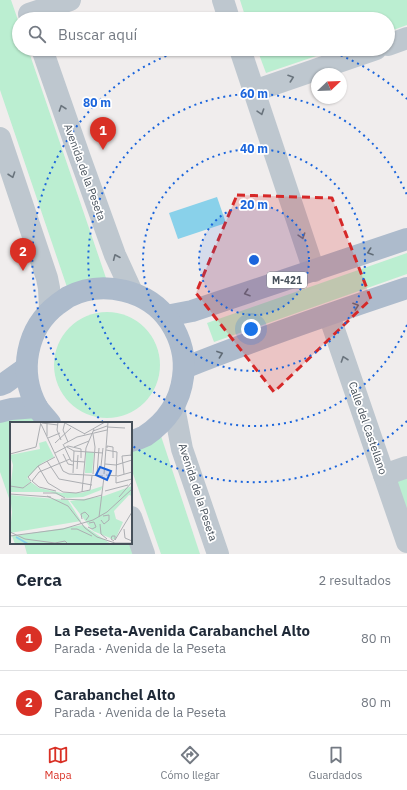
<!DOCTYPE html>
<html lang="es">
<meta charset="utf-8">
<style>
body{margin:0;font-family:"IBM Plex Sans",sans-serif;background:#f2f2f3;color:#1f2937}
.compass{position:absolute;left:311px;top:68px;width:36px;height:36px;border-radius:50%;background:#fff;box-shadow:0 1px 3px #0004;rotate:67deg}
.you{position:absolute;left:251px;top:329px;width:14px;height:14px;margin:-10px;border:3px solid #fff;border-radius:50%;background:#1a73e8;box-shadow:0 0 0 6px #1a73e833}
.badge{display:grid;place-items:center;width:26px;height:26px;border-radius:50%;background:#d93025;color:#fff;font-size:13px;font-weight:700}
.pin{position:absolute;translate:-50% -33px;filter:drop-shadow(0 1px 2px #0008)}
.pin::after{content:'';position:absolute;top:21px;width:14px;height:12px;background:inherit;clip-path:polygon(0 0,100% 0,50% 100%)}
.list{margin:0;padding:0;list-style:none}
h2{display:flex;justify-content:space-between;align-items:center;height:52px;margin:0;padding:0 16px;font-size:17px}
h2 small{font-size:13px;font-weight:400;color:#747a83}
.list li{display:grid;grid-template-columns:26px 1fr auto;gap:12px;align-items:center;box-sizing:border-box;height:64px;padding:0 16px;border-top:1px solid #e0e1e3}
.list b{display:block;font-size:15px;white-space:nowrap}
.list p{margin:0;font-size:13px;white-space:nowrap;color:#747a83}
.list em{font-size:13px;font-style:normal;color:#747a83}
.icon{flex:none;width:22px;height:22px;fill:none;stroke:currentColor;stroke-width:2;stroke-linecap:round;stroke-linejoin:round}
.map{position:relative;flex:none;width:407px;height:554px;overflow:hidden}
.search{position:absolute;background:#fff;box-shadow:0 1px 3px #0004;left:12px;right:12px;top:12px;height:44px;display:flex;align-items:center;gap:10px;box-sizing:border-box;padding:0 14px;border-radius:22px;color:#747a83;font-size:15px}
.sheet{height:180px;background:#fff}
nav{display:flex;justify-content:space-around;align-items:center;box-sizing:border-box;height:56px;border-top:1px solid #e0e1e3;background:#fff;font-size:11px;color:#747a83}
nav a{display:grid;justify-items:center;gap:2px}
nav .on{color:#d93025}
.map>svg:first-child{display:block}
.green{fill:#bbeed1}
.water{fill:#89d1ea}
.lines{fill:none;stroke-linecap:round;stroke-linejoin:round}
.minor{stroke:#bec7cf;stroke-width:22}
.major{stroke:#adbbcc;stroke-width:22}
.oneway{stroke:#6a747d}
.oneway2{stroke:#606b76}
.marked{fill:#d62828;fill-opacity:0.2;stroke:#d62828;stroke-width:3;stroke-dasharray:8 5;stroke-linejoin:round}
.ring{fill:none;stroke:#1b65dc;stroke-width:2;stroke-dasharray:2 4}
.labels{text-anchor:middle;stroke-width:3.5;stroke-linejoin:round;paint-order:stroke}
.shield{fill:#fff;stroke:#7e848c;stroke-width:1}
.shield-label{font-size:10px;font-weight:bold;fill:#46505a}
.street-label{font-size:11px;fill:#46505a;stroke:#fff}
.inset-river{fill:none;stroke:#89d1ea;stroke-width:2}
.inset-road{fill:none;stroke:#acaeb2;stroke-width:1}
.view{fill:#1b65dc;fill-opacity:0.15;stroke:#1b65dc;stroke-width:2}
.inset-edge{fill:none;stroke:#46505a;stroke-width:2}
.centre{fill:#1b65dc;stroke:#fff;stroke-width:2}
.ring-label{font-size:12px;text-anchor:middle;font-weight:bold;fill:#1b65dc;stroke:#fff;stroke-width:3.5;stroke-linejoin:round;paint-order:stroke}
</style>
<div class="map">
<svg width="407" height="554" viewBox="0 0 407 554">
<rect width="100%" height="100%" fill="#f0eded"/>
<!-- green -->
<g class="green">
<path d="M0,0H11L19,23V49H28L106,278L68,290L0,90Z"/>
<path d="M240,0H407V25L388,32V19H246Z"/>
<path d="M257,49H337L266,73Z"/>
<path d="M407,253V274L214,342L207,323Z"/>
<circle cx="107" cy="365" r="53"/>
<path d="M37,407L50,423H11V504L0,472V419Z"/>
<path d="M161,436L200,554H161L131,468V447Z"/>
<path d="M407,467V542L384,475Z"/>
<path d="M24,543H131L144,554H27Z"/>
</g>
<!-- water -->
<path class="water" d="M217,197L226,223L178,239L169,213Z"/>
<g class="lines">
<!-- minor -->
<g class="minor">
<path d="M223,0L229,19"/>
<path d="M29,14L70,0"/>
<path d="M388,45L407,38"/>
<path d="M42,49L80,158L115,255L132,292"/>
<path d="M240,49L314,271"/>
<path d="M254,91L376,49"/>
<path d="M0,138L47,278L49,288L50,310"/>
<path d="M329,315L407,542"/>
<path d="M174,407L182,449L218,554"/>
<path d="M384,475L407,467"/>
<path d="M131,517L144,554"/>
</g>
<!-- major -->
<g class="major">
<path d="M166,316L192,311L407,239"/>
<path d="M184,368C257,339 332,313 407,288"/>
<path d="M0,385L5,383L26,368"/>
<path d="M0,412L11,409L37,407"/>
<path d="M50,423C46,418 40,412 37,407C18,372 26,328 58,304C61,302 65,299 68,297C102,279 149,290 170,322C181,339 186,357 183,377C180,402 166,422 145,436C141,438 136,440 131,441"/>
</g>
</g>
<!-- one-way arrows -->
<defs><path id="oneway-chevron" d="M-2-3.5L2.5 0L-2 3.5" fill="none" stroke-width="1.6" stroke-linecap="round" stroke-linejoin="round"/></defs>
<g class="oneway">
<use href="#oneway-chevron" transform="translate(291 78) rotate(-19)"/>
<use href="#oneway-chevron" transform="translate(62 108) rotate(-109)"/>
<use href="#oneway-chevron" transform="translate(261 112) rotate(72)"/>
<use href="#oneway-chevron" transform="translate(12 175) rotate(71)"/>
<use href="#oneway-chevron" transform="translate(302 236) rotate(72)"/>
<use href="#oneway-chevron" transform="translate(116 257) rotate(-113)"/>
<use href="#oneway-chevron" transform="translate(344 359) rotate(-109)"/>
</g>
<g class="oneway2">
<use href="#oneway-chevron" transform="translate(370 252) rotate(161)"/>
<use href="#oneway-chevron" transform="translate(247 293) rotate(162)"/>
<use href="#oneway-chevron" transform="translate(356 306) rotate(-19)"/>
<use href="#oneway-chevron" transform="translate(220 354) rotate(-20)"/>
</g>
<!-- marked area -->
<path class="marked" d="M237,195L332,198L371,299L274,392L196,293Z"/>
<!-- distance rings -->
<circle cx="254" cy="260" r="55" fill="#1b65dc" fill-opacity=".12"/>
<g class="ring">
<circle cx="254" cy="260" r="55"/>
<circle cx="254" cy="260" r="111"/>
<path d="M407 325A166 166 0 1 1 407 195"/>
<path d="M407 421A222 222 0 0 1 131 445M103 422A222 222 0 0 1 184 49M324 49A222 222 0 0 1 407 99"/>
</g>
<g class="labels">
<!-- shield labels -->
<rect class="shield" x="267" y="272" width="40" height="16" rx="3"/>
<g class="shield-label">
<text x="287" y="284">M-421</text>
</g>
<!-- street labels -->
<g class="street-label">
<text transform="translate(85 172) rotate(70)" y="4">Avenida de la Peseta</text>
<text transform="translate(368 428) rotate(71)" y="4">Calle del Castellano</text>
<text transform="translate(198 492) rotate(72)" y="4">Avenida de la Peseta</text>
</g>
</g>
<!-- overview -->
<g transform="translate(10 422)">
<rect width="122" height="122" fill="#f0eded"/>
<path d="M36,19L44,35L32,41L17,56L21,59L12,67L21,60L29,66L52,71H71L93,64L91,68L73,75L57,76L40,70H0L3,43L0,33L30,27L29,21ZM76,30H84L82,51H75ZM122,64V74L119,73L104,89L106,97L113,100L105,118L83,109L60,79L94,74ZM0,73L58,78L71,99L0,111L2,90ZM73,103L101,122H5L2,114Z" fill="#bbeed1"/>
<path class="inset-river" d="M6,115L18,122"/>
<path class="inset-road" d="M37,0V14M48,0L47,8L51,18M55,0L53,8L58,20M32,1L48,3M55,1L75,12M31,2L53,49L59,52L93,54M97,5L115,6M83,9L97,4M74,12L95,0M38,16L50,11M45,21L61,6M53,22L61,39L75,40M54,22L67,15L97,8M57,25L64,29L93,31M64,25L79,19M97,26V24L103,25V36M96,28L107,30L106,54M45,31L58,24L71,27V36M0,32L26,25L31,0M53,32L58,42L63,43M121,34L122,17M37,39L49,57L82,63M95,42L106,43L122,38M28,44L38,61L53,70L66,71L80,68L82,54M91,44L93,26M67,47L68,33M63,51L64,29M83,52L85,25L83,12M87,52L89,26M94,52L98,0M114,52L112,34L122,33M96,53L108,54L122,50M106,55V61L122,57M21,59L18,55L28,44L45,35M22,59L29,50L60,37M22,59L29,65L46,69M0,64L13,66L21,60M95,69L118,63M72,70L76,26L84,7M33,71H46L55,76M0,72L41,75M37,74L58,84L75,106L87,115L105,121H122M109,75L122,60M51,77L74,78L92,73M89,95L94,55M72,97L71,92L75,90L79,94L76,98M91,98L94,102L99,98V93L93,94M90,102L91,112L97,117M78,105L82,107L86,105L84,100L79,101M61,107H67L82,114M114,107L115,116L122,119M0,110L15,117L45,121L55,119L58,122M0,114L53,107L83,98L97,90L122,67M105,118L122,90M104,119L101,117L102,114H105V118"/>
<path class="view" d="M90,45L101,49L97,58L86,53Z"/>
<rect width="122" height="122" class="inset-edge"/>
</g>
<circle cx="254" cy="260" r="6" class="centre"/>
<g class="ring-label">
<text x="254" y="98">60 m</text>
<text x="97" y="107">80 m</text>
<text x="254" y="153">40 m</text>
<text x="254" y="209">20 m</text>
</g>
</svg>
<svg class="compass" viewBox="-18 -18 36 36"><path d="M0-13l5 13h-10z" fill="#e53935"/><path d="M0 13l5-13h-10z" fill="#747a83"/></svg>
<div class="you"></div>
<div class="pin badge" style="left:103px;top:150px">1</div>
<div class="pin badge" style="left:23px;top:271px">2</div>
<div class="search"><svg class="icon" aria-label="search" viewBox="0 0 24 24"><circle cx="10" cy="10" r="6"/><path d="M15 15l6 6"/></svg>Buscar aquí</div>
</div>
<section class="sheet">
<h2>Cerca<small>2 resultados</small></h2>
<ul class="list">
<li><span class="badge">1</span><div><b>La Peseta-Avenida Carabanchel Alto</b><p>Parada · Avenida de la Peseta</p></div><em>80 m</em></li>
<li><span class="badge">2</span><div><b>Carabanchel Alto</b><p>Parada · Avenida de la Peseta</p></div><em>80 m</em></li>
</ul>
</section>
<nav>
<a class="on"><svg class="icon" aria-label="map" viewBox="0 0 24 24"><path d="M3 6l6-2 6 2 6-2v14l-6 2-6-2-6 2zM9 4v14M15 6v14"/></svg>Mapa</a>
<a><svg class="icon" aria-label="directions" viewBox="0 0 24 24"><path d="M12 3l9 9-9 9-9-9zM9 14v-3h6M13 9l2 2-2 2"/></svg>Cómo llegar</a>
<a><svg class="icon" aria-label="saved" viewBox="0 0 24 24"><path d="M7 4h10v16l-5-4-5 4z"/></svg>Guardados</a>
</nav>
